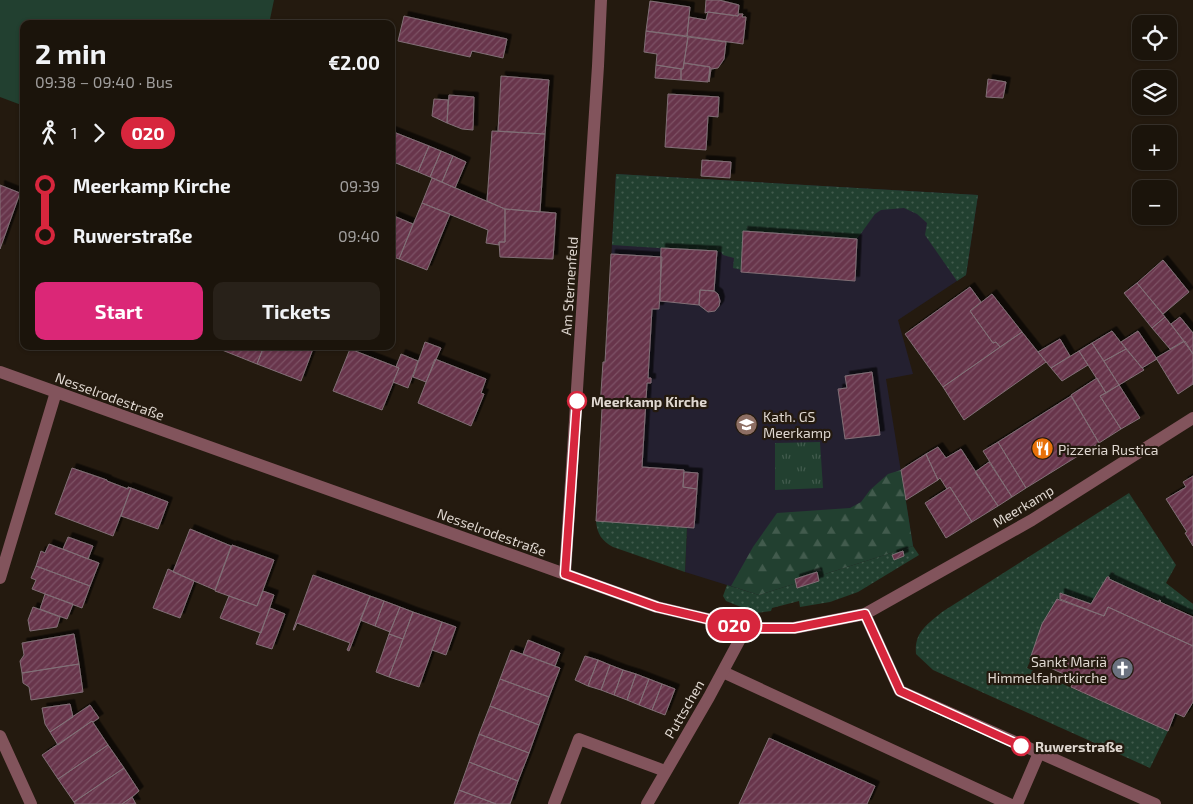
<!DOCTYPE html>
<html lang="en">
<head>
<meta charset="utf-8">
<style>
	body { margin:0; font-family:"Exo 2",sans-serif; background:#282119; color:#f1f3f6; height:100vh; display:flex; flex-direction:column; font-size:19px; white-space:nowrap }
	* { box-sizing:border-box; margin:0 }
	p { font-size:16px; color:#a09e9d }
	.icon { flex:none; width:28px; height:28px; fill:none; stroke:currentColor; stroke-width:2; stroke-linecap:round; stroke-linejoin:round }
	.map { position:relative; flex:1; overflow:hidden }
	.drawer { position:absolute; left:20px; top:20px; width:375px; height:330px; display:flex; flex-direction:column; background:#1b140b; border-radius:10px; box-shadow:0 1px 4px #0004,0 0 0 1px #39332c }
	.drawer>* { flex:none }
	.badge { padding:0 10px; border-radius:16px; font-size:18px; line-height:32px }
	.controls { position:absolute; left:1132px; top:15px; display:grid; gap:10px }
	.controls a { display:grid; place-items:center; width:45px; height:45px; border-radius:10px; background:#1b140b; box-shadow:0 1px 4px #0004,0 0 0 1px #39332c; font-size:25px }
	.map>.badge { position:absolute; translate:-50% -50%; box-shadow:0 0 0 2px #fff }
	.legs { display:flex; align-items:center; gap:8px; height:55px; padding:0 15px; font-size:16px }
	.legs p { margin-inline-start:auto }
	.summary { display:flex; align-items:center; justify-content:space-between; height:85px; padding:0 15px }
	h1 { font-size:28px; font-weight:700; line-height:38px }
	.button { display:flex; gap:10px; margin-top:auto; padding:10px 15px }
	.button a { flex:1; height:58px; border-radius:10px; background:#db2777; color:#fff; font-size:20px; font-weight:700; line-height:58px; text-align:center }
	.button a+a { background:#282119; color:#f1f3f6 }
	ul { padding:0 15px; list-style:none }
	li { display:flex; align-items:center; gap:18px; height:50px; font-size:19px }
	li i { display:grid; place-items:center; width:8px; height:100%; margin:0 6px; background:currentColor }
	li i::after { content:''; width:12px; height:12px; margin:-6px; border:4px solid; border-radius:50%; background:#1b140b }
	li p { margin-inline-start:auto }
	li:first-child i { background:linear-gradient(#0000 50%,currentColor 0) }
	li:last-child i { background:linear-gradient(currentColor 50%,#0000 0) }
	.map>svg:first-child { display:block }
	.education { fill:#242030 }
	.grass { fill:url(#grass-dots) }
	.forest { fill:url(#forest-firs) }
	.park { fill:url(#park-tufts) }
	.garden { fill:#224030 }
	.building { fill:url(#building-hatch); stroke:#816f76; filter:url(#shadow) }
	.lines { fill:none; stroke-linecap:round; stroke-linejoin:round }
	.service { stroke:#82545c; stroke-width:12 }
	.minor { stroke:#82545c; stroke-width:12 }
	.line-1-casing { stroke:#fff; stroke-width:11 }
	.line-1 { stroke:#d7263d; stroke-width:8 }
	.stop-1-dot { fill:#fff; stroke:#d7263d; stroke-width:2.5 }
	.labels { text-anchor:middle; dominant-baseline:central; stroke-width:4.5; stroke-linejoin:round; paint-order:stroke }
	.street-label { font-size:14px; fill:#dfd7d0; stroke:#241a0f }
	.stop-label { font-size:14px; font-weight:bold; fill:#dfd7d0; stroke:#241a0f; text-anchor:start }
	.poi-label { font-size:14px; fill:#dfd7d0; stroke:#241a0f; text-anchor:start }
</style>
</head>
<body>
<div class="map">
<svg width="1193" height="804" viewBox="0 0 1193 804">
	<defs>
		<pattern id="grass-dots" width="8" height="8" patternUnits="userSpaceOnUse" patternTransform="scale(1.25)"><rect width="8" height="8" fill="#224030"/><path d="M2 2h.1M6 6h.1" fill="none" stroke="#425b4d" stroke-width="1.8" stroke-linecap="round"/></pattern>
		<pattern id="forest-firs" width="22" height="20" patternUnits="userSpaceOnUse" patternTransform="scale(1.25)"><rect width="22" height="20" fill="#224030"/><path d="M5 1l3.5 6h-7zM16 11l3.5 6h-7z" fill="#425b4d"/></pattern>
		<pattern id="park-tufts" width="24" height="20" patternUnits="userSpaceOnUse" patternTransform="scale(1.25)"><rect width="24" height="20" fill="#224030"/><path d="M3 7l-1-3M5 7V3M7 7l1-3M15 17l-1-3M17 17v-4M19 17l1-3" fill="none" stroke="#425b4d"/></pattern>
		<pattern id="building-hatch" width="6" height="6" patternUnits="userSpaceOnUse" patternTransform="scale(1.25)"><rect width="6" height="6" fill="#68364c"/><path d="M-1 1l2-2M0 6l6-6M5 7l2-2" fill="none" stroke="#7d5265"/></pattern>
		<filter id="shadow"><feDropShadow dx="4.5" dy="-4.5" stdDeviation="0" flood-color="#0009"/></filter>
	</defs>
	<rect width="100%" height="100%" fill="#241a0f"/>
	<path class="education" d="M616,174L978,195L966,275L898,320L913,374L886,379L913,546L759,595L685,572L687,527L596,521Z"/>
	<path class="grass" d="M616,174L978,195L966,275L957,281L925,235L927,223L917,214L904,208L881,210L875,214L857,239L743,231L742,270L733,268L734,258L723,255L721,252L612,245Z
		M1129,493L1176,565L1166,583L1193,604V615L1109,579L1107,577L1091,604L1061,593L1060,599H1057L1027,668L1168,731L1150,768L933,670L916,654C914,632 927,625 942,612Z
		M596,521L687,527L685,572L613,547C602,541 597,534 596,521Z
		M913,546L919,555L858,592L830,602L800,607L799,601L772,608L771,611L756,613L726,601L723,596L727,585L759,595Z"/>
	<path class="forest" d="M901,470L913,546L759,595L731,586L753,547L777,513L850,508L861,502L870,490L888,474Z"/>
	<path class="park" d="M820,442L823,488L775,490V443Z"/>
	<path class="garden" d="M0,0H274L269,24H24V106L0,97Z"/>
	<path class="building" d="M706,0H719L739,5L738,16L708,12L705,13Z
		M650,1L690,7L687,36L646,31Z
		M708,12L738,16L739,14H743L742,17H746L743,44L687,36L689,17L706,20Z
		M404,16L507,39L503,58L472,51L470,57L398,41Z
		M646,31L688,37L683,69L656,65L657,54L644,52Z
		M688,37L726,42L724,59L718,68L711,69L709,82L710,67L684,63Z
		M684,63L710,67L708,82L681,80V69H683Z
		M656,65L681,69V80L655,78Z
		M501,76L549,80L545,134L498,131Z
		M988,79L1006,82L1003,98L986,97Z
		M668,94L719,97L718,117L708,116L706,150L665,147Z
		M449,95L474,97L473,130L462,129L447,123Z
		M434,99L448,100L447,123L432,116Z
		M391,131L429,146L418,172L391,161Z
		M492,131L545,134L540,212L505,209L487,201Z
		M429,146L441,151L430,177L418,172Z
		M441,151L453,156L442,182L430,177Z
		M453,156L466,162L455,188L442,182Z
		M702,160L731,162L730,178L701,176Z
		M432,178L505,209V242H499V245L486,243L488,230L422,203Z
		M0,185L20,193L0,249Z
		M422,203L450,214L427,270L399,259Z
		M505,209L556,213L553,259L500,257L499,242H505Z
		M394,216L413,224L399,259L391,256V224Z
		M743,231L857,239L855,281L741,272Z
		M661,248L717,251L714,291L700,290L699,305L660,301Z
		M611,254L662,257L659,309H652L648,378H651V383H647L642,467L684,470L683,487L697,489L694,528L596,521L602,408H600L603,362H605Z
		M1163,260L1189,292L1163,314L1137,283Z
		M1137,283L1165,317L1152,328L1124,293Z
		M970,287L981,302L970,311L993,343L996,342L1000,347L943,387L905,334Z
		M700,290L714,291L718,294L720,301L719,306L715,311L708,312L699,305Z
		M992,294L1022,332L1000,347L996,342L993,343L970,311Z
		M1165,317L1184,341L1170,349L1152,328Z
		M1180,317L1193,333V354L1171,324Z
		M1112,331L1126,349L1104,361L1092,343Z
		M1138,331L1157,359L1142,368L1121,342Z
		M1022,332L1046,362L964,420L943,387Z
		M1060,339L1070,356L1051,368L1038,352Z
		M1185,341L1193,354V384L1178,394L1156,358Z
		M425,342L441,348L426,382L413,377Z
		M1092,343L1119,385L1106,393L1079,351Z
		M218,346H264L257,364L217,348Z
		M264,346H314L301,381L257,364Z
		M350,349L399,368L382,410L333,391Z
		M1126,349L1144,370L1119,385L1104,361Z
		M1079,351L1088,365L1062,381L1051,368Z
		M401,354L418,361L408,388L393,382L399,368L396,367Z
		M435,359L486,379L481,393L484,394L471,426L418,403Z
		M872,372L880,435L845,439L838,389L847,388L845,376Z
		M1097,378L1106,393L1100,396L1121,429L1099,443L1071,395Z
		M1119,385L1140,418L1121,429L1100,396Z
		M1071,396L1099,443L1026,488L998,442Z
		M998,442L1026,488L1012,497L983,451Z
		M938,447L946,458L961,449L998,506L972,522L950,487L947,489L940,478L938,480L926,454Z
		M926,454L938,480L906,500L901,470Z
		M989,462L1012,497L998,506L975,472Z
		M72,468L107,480V481L128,489V487L131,488L113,536L55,514Z
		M684,472L698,473L697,489L683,487Z
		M1193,476V546L1185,533L1187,532L1166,499L1186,487L1183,482Z
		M950,487L972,522L946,538L925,503Z
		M131,488L168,502L158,529L121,516Z
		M190,529L231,546L215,590L173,572Z
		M68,537L93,546L88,559L63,549Z
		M49,544L99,563L90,586L36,566L41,551L45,553Z
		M232,545L274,560L257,606L215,591Z
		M903,551L904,556L894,560L892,555Z
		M36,566L90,586L82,608L32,589L36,580L31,578Z
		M168,569L194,581L180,618L153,608Z
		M817,572L819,581L797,588L795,579Z
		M313,575L370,596L349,651L347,650L350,643L297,623L294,630H293Z
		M1107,577H1109V579L1159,602V600L1161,601L1160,602L1193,617V646L1108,607L1104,616L1060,599V593L1091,604Z
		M263,591L274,595L261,633L220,618L229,596L257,606Z
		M45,594L73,604L67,619L40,609Z
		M370,596L384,601L375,626L360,620Z
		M1057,599L1104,616L1108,607L1193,646V702L1184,717L1175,713L1168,731L1071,687L1075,679L1030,659L1042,624Z
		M384,601L400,607L390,632L375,626Z
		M33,607L60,617L57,627L30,631L28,620Z
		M400,607L413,612L403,639L389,634Z
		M270,608L285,614L272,649L256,644Z
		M413,612L442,622L419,687L389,677Z
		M442,622L456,627L446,655L432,650Z
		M74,634L79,664L22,673L20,661L24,655L22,643Z
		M389,634L403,639L389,677L376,672Z
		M528,640L560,653L555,666L523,654Z
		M511,650L560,668L549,697L500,679Z
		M585,656L598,660L588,686L575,680Z
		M598,660L610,665L601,690L588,686Z
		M79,664L83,692L31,700L29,687L23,683L22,673Z
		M610,665L623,670L614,695L601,690Z
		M623,670L636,674L627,700L614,695Z
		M636,674L649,679L639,705L627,700Z
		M500,679L549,697L539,725L490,706Z
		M649,679L662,684L652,710L639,705Z
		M662,684L675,689L665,715L652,710Z
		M70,704L73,717L50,732L45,724L42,708Z
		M90,705L99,718L93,722L92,721L58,745L50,732Z
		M490,706L539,725L529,753L479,734Z
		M92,721L108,745L58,779L42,755Z
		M479,734L529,753L518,781L469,762Z
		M769,738L875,786L867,804H739Z
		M108,745L124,768L74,802L58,779Z
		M469,762L518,781L510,804H496L459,790Z
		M124,768L139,791L132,797L122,804H75L74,802Z
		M459,790L496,804H454Z
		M132,797L136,804H122Z"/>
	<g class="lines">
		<path class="service" d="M723,672L1009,804
			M554,804L579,739L665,771
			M1017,804L1039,753"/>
		<path class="minor" d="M0,372L657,607L746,628H794L865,614L1032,520L1193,418
			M565,574L598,66L601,0
			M0,578L56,392
			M865,614L900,691L1155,804
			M0,736L31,804
			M647,804L709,697L746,628"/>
	</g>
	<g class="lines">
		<defs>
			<path id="line-1" d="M577,401L565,574L657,607L746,628H794L865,614L900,691L1021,746"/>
		</defs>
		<use href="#line-1" class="line-1-casing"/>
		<use href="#line-1" class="line-1"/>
	</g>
	<defs>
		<symbol id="school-disc" viewBox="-11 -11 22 22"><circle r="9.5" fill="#8d6e63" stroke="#241a0f"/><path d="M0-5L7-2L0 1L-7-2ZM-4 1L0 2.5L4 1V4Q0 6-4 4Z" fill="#fff"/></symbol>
		<symbol id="restaurant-disc" viewBox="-11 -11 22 22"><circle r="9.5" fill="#e8710a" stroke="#241a0f"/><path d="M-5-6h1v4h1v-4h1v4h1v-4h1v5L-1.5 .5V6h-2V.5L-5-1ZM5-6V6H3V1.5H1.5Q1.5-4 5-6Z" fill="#fff"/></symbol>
		<symbol id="church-disc" viewBox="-11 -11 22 22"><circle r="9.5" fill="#6b7280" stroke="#241a0f"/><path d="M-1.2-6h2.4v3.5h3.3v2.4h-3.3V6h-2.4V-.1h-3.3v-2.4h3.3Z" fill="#fff"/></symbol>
	</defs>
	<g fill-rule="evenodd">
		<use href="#school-disc" x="734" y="412" width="25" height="25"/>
		<use href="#restaurant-disc" x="1030" y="436" width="25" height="25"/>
		<use href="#church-disc" x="1110" y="656" width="25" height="25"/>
	</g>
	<g class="stop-1-dot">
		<circle cx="577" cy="401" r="9"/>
		<circle cx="1021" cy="746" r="9"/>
	</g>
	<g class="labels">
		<g class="street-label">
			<text transform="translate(569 286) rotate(-86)">Am Sternenfeld</text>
			<text transform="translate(110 396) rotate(20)">Nesselrodestraße</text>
			<text transform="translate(1023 506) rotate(-31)">Meerkamp</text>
			<text transform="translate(492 532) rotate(20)">Nesselrodestraße</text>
			<text transform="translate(684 709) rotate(-60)">Puttschen</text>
		</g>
		<g class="stop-label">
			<text x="591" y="401">Meerkamp Kirche</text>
			<text x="1035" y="746">Ruwerstraße</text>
		</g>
		<g class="poi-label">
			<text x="763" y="416">Kath. GS<tspan x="763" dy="16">Meerkamp</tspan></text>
			<text x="1058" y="449">Pizzeria Rustica</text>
			<text x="1107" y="661" text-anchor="end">Sankt Mariä<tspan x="1107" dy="16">Himmelfahrtkirche</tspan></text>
		</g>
	</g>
</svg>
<div class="controls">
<a><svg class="icon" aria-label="locate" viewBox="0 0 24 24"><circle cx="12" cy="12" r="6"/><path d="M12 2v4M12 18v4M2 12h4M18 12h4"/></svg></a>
<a><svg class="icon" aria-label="layers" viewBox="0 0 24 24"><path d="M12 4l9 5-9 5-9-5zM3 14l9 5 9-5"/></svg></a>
<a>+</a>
<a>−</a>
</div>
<b class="badge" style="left:734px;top:625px;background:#d7263d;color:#fff">020</b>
<section class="drawer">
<div class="summary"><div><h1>2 min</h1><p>09:38 – 09:40 · Bus</p></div><b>€2.00</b></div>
<div class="legs"><svg class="icon" aria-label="walk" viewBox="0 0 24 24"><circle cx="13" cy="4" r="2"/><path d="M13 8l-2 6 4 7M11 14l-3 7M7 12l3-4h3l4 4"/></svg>1<svg class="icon" aria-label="forward" viewBox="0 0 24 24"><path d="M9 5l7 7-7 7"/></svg><b class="badge" style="background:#d7263d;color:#fff">020</b></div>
<ul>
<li><i style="color:#d7263d"></i><b>Meerkamp Kirche</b><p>09:39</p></li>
<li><i style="color:#d7263d"></i><b>Ruwerstraße</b><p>09:40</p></li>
</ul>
<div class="button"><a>Start</a><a>Tickets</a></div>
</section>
</div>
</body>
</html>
